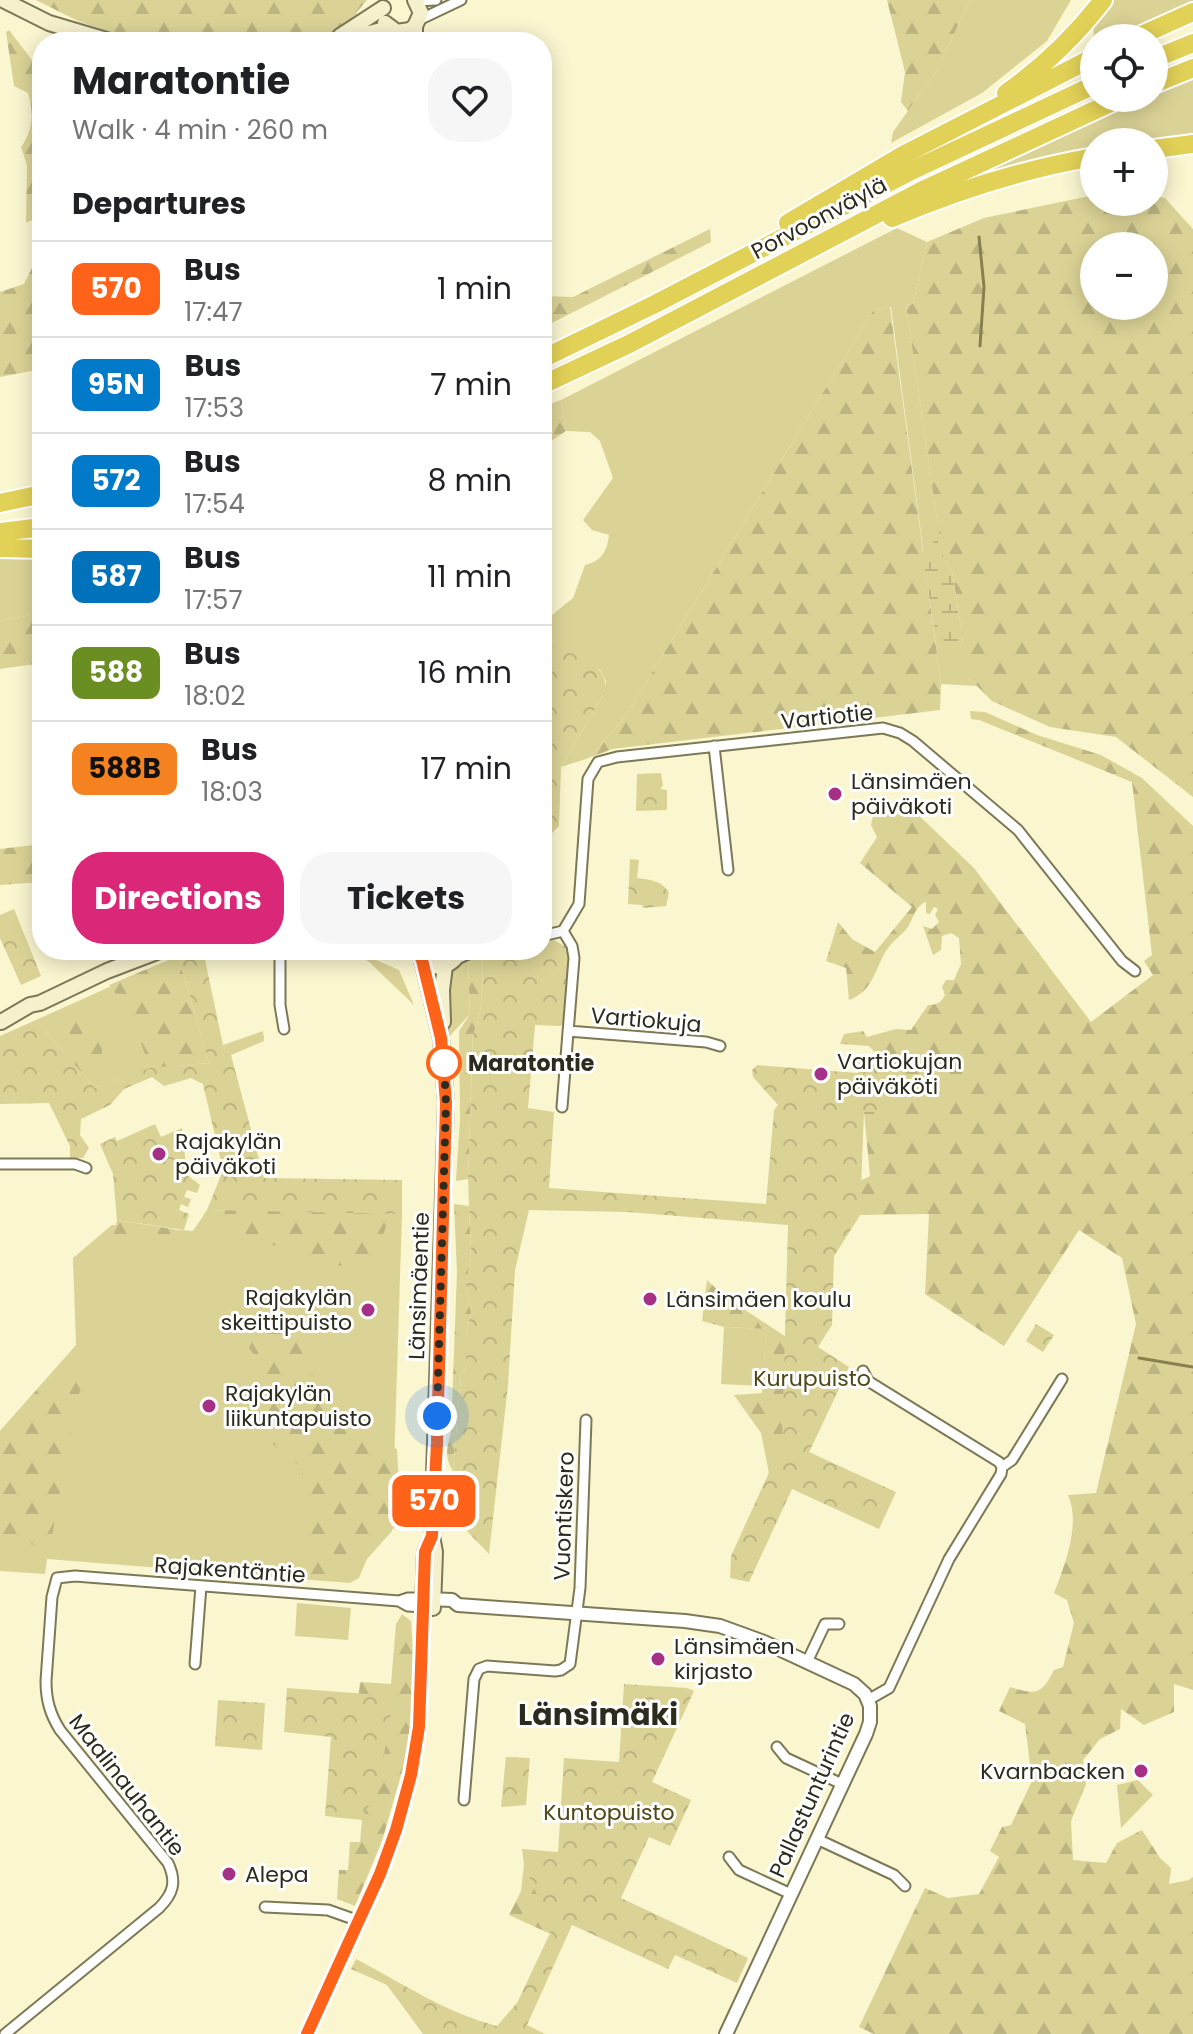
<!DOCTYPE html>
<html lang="en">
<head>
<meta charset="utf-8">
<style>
	body { margin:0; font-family:Poppins,sans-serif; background:#f6f6f6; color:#202124; height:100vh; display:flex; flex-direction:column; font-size:30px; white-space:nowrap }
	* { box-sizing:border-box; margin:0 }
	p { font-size:26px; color:#757577 }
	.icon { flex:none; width:44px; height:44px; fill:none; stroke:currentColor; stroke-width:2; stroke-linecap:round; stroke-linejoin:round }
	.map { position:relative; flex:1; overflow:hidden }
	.panel { position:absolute; left:32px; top:32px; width:520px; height:928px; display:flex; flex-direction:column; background:#fff; border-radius:32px; box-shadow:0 4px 20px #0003 }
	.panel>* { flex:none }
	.badge { padding:0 16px; border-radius:12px; font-size:28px; line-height:52px }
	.fabs { position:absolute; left:1080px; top:24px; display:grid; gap:16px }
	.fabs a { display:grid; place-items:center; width:88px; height:88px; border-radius:50%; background:#fff; box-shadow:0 4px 20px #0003; font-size:40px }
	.you { position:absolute; width:40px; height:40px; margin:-20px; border:6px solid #fff; border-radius:50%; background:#1a73e8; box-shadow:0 0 0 12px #1a73e833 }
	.map>.badge { position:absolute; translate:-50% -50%; box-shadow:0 0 0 4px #fff }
	h2 { padding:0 40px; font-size:30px; line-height:72px }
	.round { display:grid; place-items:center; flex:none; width:84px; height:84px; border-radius:32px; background:#f6f6f6 }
	.summary { display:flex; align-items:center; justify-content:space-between; height:136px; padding:0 40px }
	h1 { font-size:38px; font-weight:700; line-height:60px }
	.button { display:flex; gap:16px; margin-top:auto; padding:16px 40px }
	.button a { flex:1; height:92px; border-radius:32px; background:#db2777; color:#fff; font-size:32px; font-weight:700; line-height:92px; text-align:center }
	.button a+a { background:#f6f6f6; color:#202124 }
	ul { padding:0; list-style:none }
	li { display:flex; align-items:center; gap:24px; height:96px; padding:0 40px; border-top:2px solid #e0e0e0 }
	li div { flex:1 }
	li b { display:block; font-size:30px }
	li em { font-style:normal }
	li .badge { min-width:88px; font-weight:700; text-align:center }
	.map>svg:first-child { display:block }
	.grass { fill:#dbd396 }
	.forest { fill:url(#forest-firs); fill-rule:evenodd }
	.wetland { fill:url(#wetland-marsh) }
	.park { fill:url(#park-crowns) }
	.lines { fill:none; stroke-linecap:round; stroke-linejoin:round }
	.stream { stroke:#87804f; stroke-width:3 }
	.minor-casing { stroke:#7d7957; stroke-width:13 }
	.tertiary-casing { stroke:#7d7957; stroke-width:16 }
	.secondary-casing { stroke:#7d7957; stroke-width:18 }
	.motorway-casing { stroke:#fff; stroke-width:22 }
	.minor { stroke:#fff; stroke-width:9 }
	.tertiary { stroke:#fff; stroke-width:12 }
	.secondary { stroke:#f6f1cd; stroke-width:14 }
	.motorway { stroke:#e2d157; stroke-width:18 }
	.line-casing { stroke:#fff; stroke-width:18 }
	.line { stroke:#ff6319; stroke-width:12 }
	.walk { stroke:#2d2b1d; stroke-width:8; stroke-dasharray:0 14.4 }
	.poi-dot { fill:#a73087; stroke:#fff; stroke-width:3 }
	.stop-dot { fill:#fff; stroke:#ff6319; stroke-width:4 }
	.labels { text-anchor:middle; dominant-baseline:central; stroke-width:6; stroke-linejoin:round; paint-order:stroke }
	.street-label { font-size:22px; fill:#2d2b1d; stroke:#fff }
	.poi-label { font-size:22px; fill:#2d2b1d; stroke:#fff; text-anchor:start }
	.stop-label { font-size:22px; font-weight:bold; fill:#2d2b1d; stroke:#fff; text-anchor:start }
	.park-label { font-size:22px; fill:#4f4817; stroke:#fff }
	.district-label { font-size:30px; font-weight:bold; fill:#2d2b1d; stroke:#fff }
</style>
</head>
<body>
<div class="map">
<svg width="1193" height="2034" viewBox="0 0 1193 2034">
	<defs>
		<pattern id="forest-firs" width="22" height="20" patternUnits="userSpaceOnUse" patternTransform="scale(2)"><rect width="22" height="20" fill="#dbd396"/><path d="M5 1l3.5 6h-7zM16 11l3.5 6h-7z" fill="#bcb581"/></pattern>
		<pattern id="wetland-marsh" width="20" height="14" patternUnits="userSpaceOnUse" patternTransform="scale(2)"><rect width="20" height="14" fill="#dbd396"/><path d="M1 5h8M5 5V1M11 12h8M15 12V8" fill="none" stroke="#bcb581"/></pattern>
		<pattern id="park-crowns" width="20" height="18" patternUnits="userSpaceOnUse" patternTransform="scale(2)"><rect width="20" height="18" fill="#dbd396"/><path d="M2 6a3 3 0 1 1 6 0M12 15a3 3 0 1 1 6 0" fill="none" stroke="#bcb581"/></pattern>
	</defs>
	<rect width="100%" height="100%" fill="#faf6d0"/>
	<path class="grass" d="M970,0H1071L1047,41L982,93L891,143L893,132L937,70Z
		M1109,0H1193V6L1119,38H1094V41L1093,20Z
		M1193,77V138L1154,142H1094V152L951,187L1137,100L1154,98V93Z
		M897,228L927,242L913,304L906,305L939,533L969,678L977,686L941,684L891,307L874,309L625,717L589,758L561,767L604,694L606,681L600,670L545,637L542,623L573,598L585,565C602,561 607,551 609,535L592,530L583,520L613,478L600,441L590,432L566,431L561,400Z
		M0,554L42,555V613L0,621Z
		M343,950H353L399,970L414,1005L368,961Z
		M178,956L182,1067L150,1069L95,1088L36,1020Z
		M468,958L470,1014L448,1038L446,988L449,972Z
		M207,1210L402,1214L392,1531L367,1559L359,1578L350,1583L47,1559L45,1574L0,1571V1431L76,1345L73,1258L112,1225L193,1231Z
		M724,1327L766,1329L763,1386L721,1384Z
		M297,1603L351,1608L348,1640L295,1636Z"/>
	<path class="forest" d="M36,0H367L356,13L359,21L326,36L269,41L191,42L124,38L78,21Z
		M887,0H970L937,70L908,111L901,102L905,72Z
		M9,30L42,73V215L26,223L27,165L21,147C33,131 34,112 28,93L14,86L6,32Z
		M1094,195V202H1154V196L1165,198L1193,229V797L1116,737L1050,727L992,701L969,678L958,661L963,641L952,570L944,561L939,534L906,305L913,304L927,242L984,218ZM1094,246H1154V306H1094Z
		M710,229L711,242L542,328V296L573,297Z
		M42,238V369L0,377V292L24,284L36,260L33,242Z
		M890,307L941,684L940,710L612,749L589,758L625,717L874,309Z
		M561,400L566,431L542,447V407Z
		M42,613V663L0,669V621Z
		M970,711L985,712L1037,735L1101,755L1142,778L1193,826V1690L1174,1684V1712L1144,1725L1121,1709L1120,1729L1100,1739L1083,1760L1086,1784L1071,1821L1073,1860L1106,1863L1117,1843L1142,1830L1160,1858L1171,1868L1169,1884L1189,1880L1193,1877V2034H874L859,2027L925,1888L948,1898L979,1894L999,1857L990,1851L1002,1827L1011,1825L1032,1781L1025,1724L999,1711L1010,1687C1037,1695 1041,1695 1054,1670L1063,1667L1074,1623L1067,1600L1054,1593C1065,1565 1081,1524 1068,1495L1096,1493L1136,1324L1122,1258L1079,1230L1004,1346L925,1294L929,1214L860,1215L834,1256L787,1216L870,1176L864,1112L890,1084L891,1070L869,1046L840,1044L844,1034L863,1031L867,1037L896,1029L911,1030L928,1005C936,1005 941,1003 945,995L942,987L946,980H954L961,964L959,938L951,933L942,936L941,950L933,955L923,926L932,929L939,922L935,915L938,909L934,907L930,914L926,913V902C915,906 914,917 908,927C902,935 892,941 886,951C874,971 873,991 849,1000L846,968L826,961L838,922L852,939L875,952L912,907L860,863L877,837L871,825L874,811L895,815L912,809L974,868L1091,1022L1153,975L1144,961L1152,955L1132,782L979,720L971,719Z
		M42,844V882L0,885V849Z
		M483,951C482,978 485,1009 473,1034L468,1179L456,1181L460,1119L459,1031L470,1014L468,958Z
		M178,956L209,1063L150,1068L130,1013L109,985Z
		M77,1016C99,1022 102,1034 102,1055L94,1058L81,1072L55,1042L65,1022Z
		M234,1179L378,1195L390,1215L375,1258L350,1266L300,1264L292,1247L217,1240Z
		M454,1204L469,1206L471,1257L466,1285L471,1312L466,1335V1366L461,1375L453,1471C444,1457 447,1447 451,1432L457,1272Z
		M117,1220L173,1229L176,1235L134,1241L114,1234Z
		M707,1280L724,1296L845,1376L809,1452L859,1490L769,1473L761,1433L734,1395L762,1393L766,1329L724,1327L702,1321Z
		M268,1307L283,1313L335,1420L364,1437L397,1449L399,1484L408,1488L407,1523C379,1532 364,1552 350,1577L303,1575L308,1519L301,1468L259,1432L263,1368L249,1348L252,1315Z
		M81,1357L86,1379L77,1398L68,1443L50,1549L5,1538L0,1548V1431L44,1382L64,1378Z
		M402,1614L411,1621L415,1683L406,1758L382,1841L355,1906L337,1899L339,1870H348L350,1842H360L362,1820L333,1817C339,1771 357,1728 360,1682L391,1684L396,1624Z
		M1138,1780L1153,1795L1121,1828L1117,1785Z
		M524,1865L542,1883L555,1936L509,1915L521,1891Z"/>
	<path class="wetland" d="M940,536L944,561L952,570L963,641L958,661L934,626L922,552Z"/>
	<path class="park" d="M542,633C559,653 615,660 604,694L561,767L559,826L552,833L550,863H542Z
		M661,773L663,786L660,789L667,790V810L636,811L637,774Z
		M630,859L639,860L637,878C650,880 662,880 669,893L666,906L643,908L642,905L628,904Z
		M14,909L41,976L21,985L0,938V915Z
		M554,940L566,947L570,958L565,1023L560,1026L535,1025L528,1108L554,1112L549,1188L766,1204L774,1110L778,1105L753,1077L752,1070L757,1065L858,1073L859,1055C869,1056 875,1062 878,1071L891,1070L890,1084L881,1093L880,1112H864L860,1215L834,1256L832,1325L818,1347L849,1367L809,1452L896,1492L879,1529L792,1489L749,1582L730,1578L731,1556L782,1444L788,1225L628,1212L529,1210L515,1270L508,1385L489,1554L447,1510L453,1471L461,1375L466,1366V1335L471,1312L466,1285L471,1257L468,1179L473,1034C485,1009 482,978 483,951L542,950V941Z
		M203,950L223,1045L263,1031L264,1041L231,1055L264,1178L402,1180V1214L207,1210L223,1170L203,1084L191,1078L164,1086L152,1077L124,1089L110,1105L81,1119L80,1135L89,1148L83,1158H70V1146L49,1103L0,1104V1036L36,1020L95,1088L150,1068L209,1063L178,956Z
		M155,1124L161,1137L182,1128L187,1175L200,1185L197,1193L187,1190L184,1197L191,1199L188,1207L181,1204L179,1210L189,1214L184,1230L117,1220L113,1174L100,1144L115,1137L117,1141Z
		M1036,1324L1054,1335L1043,1352L1026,1341Z
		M624,1684L687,1688L694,1691L652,1782L691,1800L670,1846L649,1837L621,1898L748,1958L737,1983L675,1955L668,1969L572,1925L527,2025L545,2034H423L387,1985L351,1969L356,1959C402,1983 446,2013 497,2026L517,2003L552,1929L524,1865L522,1849L558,1852L564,1758L619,1762Z
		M287,1688L394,1696L379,1784L362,1819L325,1816L331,1737L284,1732Z
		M218,1700L265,1703L262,1750L215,1746Z
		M506,1757L530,1758L526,1805L501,1807Z"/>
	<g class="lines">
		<path class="stream" d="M979,237L984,287L980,346
			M1139,1358L1193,1367"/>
		<defs>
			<path id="minor" d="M416,1L436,0
				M419,20L461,0
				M714,746L728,870
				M542,936L563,931L579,904L588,779L598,762L617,757L883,728L900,733L913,741L1018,830L1122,961L1135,971
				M280,950V1005L284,1029
				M455,960L477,950
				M568,1031L706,1042L720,1046
				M562,1107L574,958L572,946L563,931
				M0,1164H75L86,1168
				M863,1371L868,1381L999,1462L1002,1467
				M1002,1467L1012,1460L1062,1379
				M399,1601L408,1598H423
				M807,1662L825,1624H839
				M195,1664L201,1586
				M868,1700L889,1688L949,1559L1001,1474L1002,1467
				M777,1747L786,1758L842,1784
				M464,1800L474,1679L479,1669L487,1666L555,1671L561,1670L570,1664L580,1588L586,1420
				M817,1839L894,1875L905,1886
				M729,1857L739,1870L791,1894
				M265,1907L328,1910L359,1921
				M5,2034L159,1908C173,1894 177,1882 168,1863L60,1730C50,1714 46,1700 46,1681L52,1597L57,1578L75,1576L399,1601L408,1606L423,1607"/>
			<path id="tertiary" d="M427,1599L452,1600L458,1605L685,1621L720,1626L764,1642L854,1684L865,1694L870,1706V1722L866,1734L726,2034"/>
			<path id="secondary" d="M3,0L49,23L113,42
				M415,0L421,13L415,26V42
				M385,23L397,32L410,30L415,26
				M340,36L383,8
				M320,42L342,40L389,28
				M417,950C426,972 451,972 460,950
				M422,960L441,1038L446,1103L432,1536L435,1552L433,1608
				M1,1022L30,1005L40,1003L107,971L162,950
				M443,1022L442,990L445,966
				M423,1607L425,1552L432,1537"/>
			<path id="motorway" d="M1135,38L1193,12
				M1154,59L1193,43
				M1154,84L1193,68
				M1006,93C1043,67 1076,35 1103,0
				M1154,149L1193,144
				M892,218C958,190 1024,169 1094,157
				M788,223L903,155L1094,57
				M542,359L655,304L911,171L1094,85
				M542,385L629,344L921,191L1121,98
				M0,503L42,494
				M0,532L42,527
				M0,548L42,549"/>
		</defs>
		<use href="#minor" class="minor-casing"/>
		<use href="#tertiary" class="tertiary-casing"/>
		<use href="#secondary" class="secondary-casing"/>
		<use href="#motorway" class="motorway-casing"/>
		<use href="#minor" class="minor"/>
		<use href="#tertiary" class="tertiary"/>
		<use href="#secondary" class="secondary"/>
		<use href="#motorway" class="motorway"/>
	</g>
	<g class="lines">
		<defs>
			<path id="line" d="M307,2034L380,1874L396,1830L411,1775L419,1727L425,1552L432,1536L437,1443L446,1103L441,1038L422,960L417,950"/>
		</defs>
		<use href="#line" class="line-casing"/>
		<use href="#line" class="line"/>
		<path class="walk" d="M437,1416L446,1103L444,1063"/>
	</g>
	<g class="poi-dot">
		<circle cx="835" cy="794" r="8"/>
		<circle cx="821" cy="1074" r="8"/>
		<circle cx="159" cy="1154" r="8"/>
		<circle cx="650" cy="1299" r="8"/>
		<circle cx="368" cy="1310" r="8"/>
		<circle cx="209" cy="1406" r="8"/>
		<circle cx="658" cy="1659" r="8"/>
		<circle cx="1141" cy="1771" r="8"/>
		<circle cx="229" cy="1874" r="8"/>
	</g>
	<circle class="stop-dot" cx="444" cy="1063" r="16"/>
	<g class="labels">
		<g class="street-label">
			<text transform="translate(819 218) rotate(-28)">Porvoonväylä</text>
			<text transform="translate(827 717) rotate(-6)">Vartiotie</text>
			<text transform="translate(646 1020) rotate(5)">Vartiokuja</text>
			<text transform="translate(419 1286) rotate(-88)">Länsimäentie</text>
			<text transform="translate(564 1516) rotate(-88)">Vuontiskero</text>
			<text transform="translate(230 1570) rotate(4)">Rajakentäntie</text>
			<text transform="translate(127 1785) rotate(52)">Maalinauhantie</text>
			<text transform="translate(812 1795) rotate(-66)">Pallastunturintie</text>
		</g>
		<g class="poi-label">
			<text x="851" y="781">Länsimäen<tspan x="851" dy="25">päiväkoti</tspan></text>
			<text x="837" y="1061">Vartiokujan<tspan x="837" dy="25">päiväköti</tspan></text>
			<text x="175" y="1141">Rajakylän<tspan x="175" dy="25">päiväkoti</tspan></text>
			<text x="352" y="1297" text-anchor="end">Rajakylän<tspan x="352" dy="25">skeittipuisto</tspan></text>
			<text x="666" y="1299">Länsimäen koulu</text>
			<text x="225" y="1393">Rajakylän<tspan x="225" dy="25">liikuntapuisto</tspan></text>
			<text x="674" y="1646">Länsimäen<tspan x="674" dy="25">kirjasto</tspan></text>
			<text x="1125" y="1771" text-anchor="end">Kvarnbacken</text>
			<text x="245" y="1874">Alepa</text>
		</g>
		<g class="stop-label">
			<text x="468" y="1063">Maratontie</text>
		</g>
		<g class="park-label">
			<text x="812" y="1378">Kurupuisto</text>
			<text x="609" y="1812">Kuntopuisto</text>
		</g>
		<g class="district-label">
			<text x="598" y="1714">Länsimäki</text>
		</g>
	</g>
</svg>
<div class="fabs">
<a><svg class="icon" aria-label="locate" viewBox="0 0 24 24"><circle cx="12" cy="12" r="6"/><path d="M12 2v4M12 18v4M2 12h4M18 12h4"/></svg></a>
<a>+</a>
<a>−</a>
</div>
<div class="you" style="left:437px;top:1416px"></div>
<b class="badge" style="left:434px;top:1501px;background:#ff6319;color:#fff">570</b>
<section class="panel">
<div class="summary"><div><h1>Maratontie</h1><p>Walk · 4 min · 260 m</p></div><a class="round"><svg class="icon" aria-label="heart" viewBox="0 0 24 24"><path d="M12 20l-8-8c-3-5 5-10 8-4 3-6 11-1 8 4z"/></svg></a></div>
<h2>Departures</h2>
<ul>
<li><span class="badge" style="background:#ff6319;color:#fff">570</span><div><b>Bus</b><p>17:47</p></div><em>1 min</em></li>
<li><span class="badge" style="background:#007ac9;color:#fff">95N</span><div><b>Bus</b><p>17:53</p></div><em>7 min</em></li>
<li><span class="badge" style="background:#007ac9;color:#fff">572</span><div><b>Bus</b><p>17:54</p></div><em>8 min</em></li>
<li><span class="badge" style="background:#0072bc;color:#fff">587</span><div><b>Bus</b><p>17:57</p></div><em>11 min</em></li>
<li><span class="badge" style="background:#6b8e23;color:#fff">588</span><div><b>Bus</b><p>18:02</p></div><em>16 min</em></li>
<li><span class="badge" style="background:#f58220;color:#111">588B</span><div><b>Bus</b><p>18:03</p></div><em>17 min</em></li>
</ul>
<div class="button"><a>Directions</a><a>Tickets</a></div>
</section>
</div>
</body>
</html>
